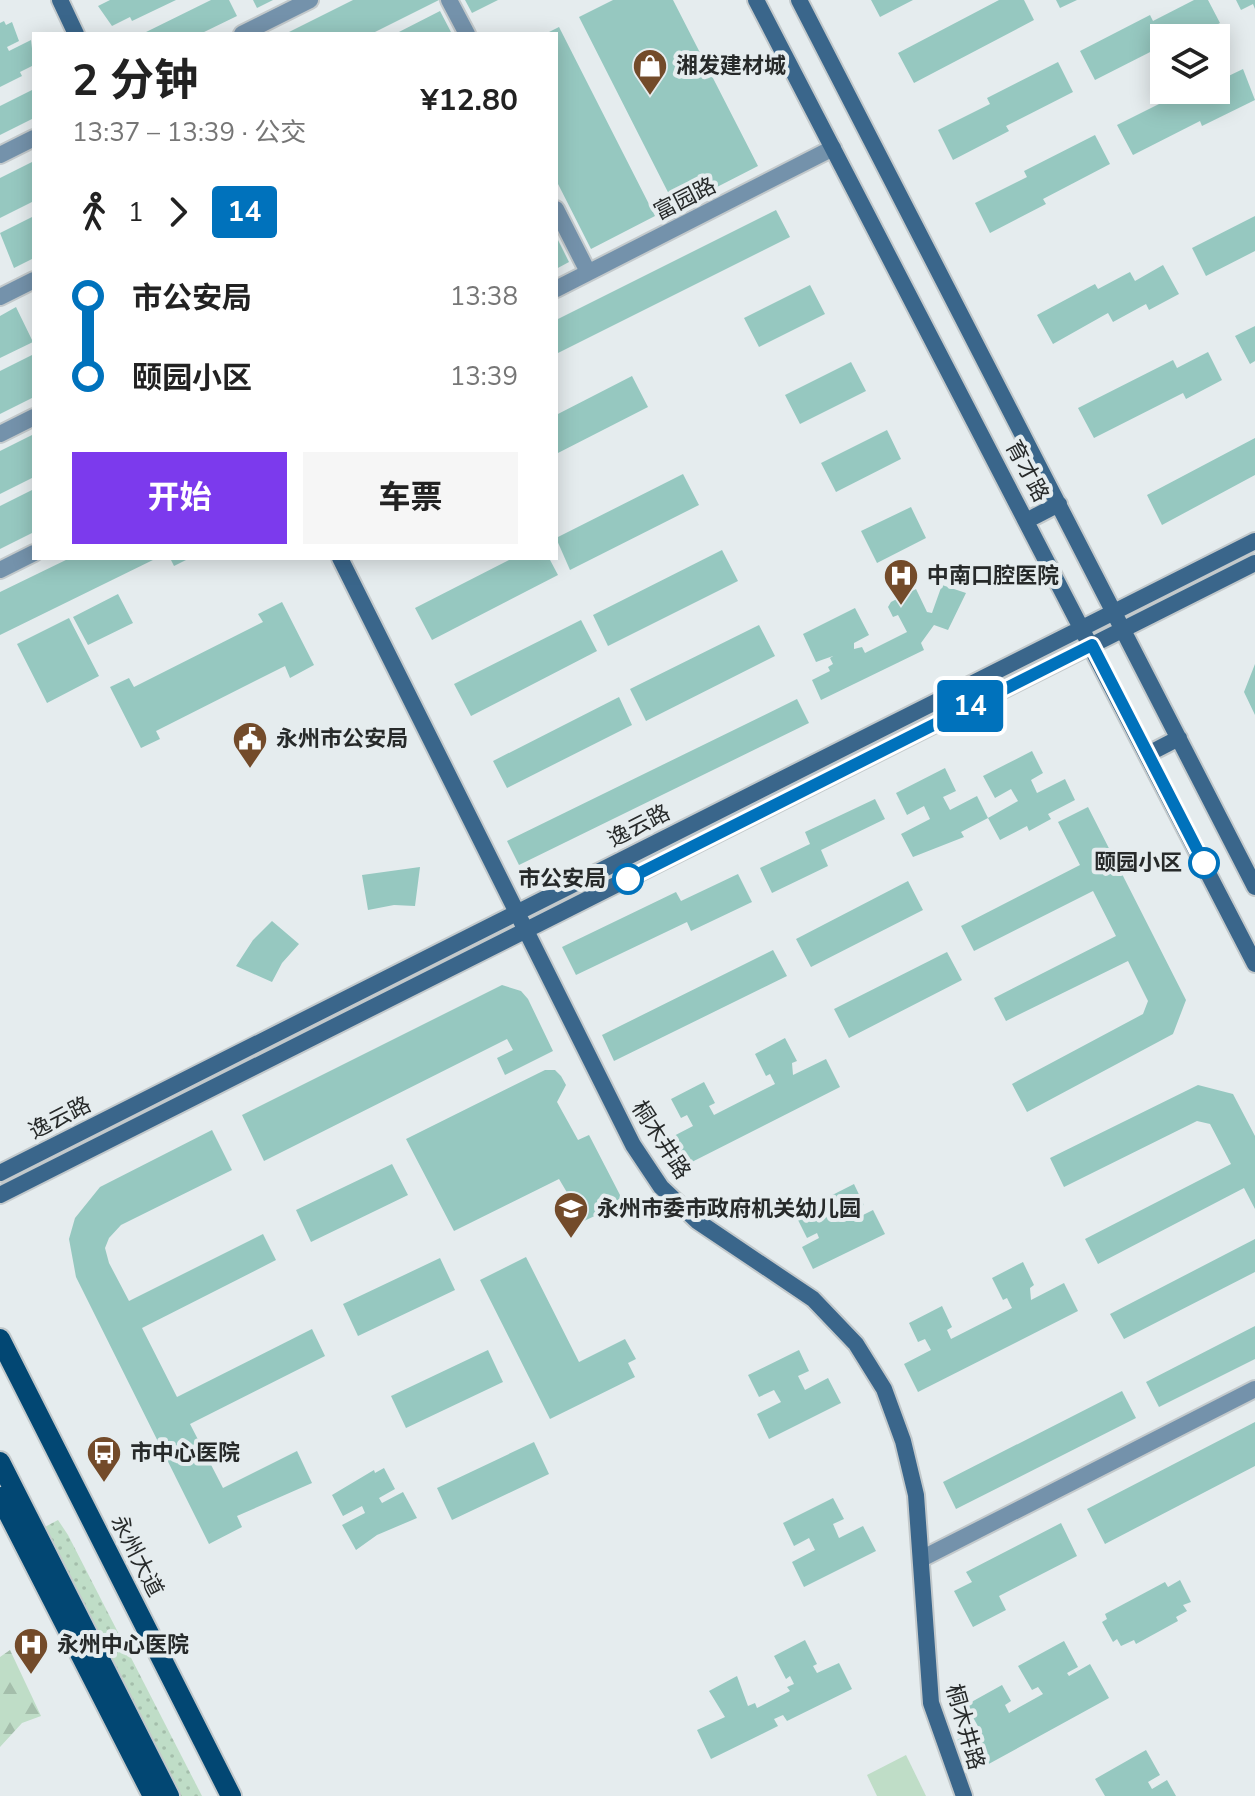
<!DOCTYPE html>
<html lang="zh">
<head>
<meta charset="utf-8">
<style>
	body { margin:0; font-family:"Nunito Sans","Noto Sans SC",sans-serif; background:#f6f6f6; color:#222; height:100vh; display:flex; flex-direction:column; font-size:30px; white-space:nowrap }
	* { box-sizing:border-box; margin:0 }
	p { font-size:26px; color:#767676 }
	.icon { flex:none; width:44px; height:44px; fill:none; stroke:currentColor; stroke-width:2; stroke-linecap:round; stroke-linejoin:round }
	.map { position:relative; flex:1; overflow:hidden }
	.panel { position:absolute; left:32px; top:32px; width:526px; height:528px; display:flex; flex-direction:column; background:#fff; border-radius:0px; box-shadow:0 4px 20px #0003 }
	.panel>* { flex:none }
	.badge { padding:0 16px; border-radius:6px; font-size:28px; line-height:52px }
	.fabs { position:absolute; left:1150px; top:24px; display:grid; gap:16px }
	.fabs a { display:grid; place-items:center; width:80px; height:80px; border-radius:0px; background:#fff; box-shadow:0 4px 20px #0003; font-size:40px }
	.map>.badge { position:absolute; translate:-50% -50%; box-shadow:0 0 0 4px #fff }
	.legs { display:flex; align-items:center; gap:12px; height:88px; padding:0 40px; font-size:26px }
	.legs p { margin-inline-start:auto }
	.headline { display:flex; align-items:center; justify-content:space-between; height:136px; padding:0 40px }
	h1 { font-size:44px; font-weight:700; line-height:60px }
	.primary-button { display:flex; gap:16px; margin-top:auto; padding:16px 40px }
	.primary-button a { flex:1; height:92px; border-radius:0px; background:#7c3aed; color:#fff; font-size:32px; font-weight:700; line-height:92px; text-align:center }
	.primary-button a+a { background:#f6f6f6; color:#222 }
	ul { padding:0 40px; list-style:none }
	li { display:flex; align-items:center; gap:28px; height:80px; font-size:30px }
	li i { display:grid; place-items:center; width:12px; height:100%; margin:0 10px; background:currentColor }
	li i::after { content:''; width:20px; height:20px; margin:-10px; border:6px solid; border-radius:50%; background:#fff }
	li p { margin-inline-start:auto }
	li:first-child i { background:linear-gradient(#0000 50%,currentColor 0) }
	li:last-child i { background:linear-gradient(currentColor 50%,#0000 0) }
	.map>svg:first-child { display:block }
	.grass { fill:url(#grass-dots) }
	.forest { fill:url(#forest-firs) }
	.green { fill:#bfddc7 }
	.building { fill:#96c8c0 }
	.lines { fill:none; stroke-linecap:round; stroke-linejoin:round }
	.street-casing { stroke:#c3c9cb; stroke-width:20 }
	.secondary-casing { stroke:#c3c9cb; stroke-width:20 }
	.primary-casing { stroke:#c3c9cb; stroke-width:24 }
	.street { stroke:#7492ab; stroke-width:16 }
	.secondary { stroke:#3a668b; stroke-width:16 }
	.primary { stroke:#024773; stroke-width:20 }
	.line-1-casing { stroke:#fff; stroke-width:18 }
	.line-1 { stroke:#0072bc; stroke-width:12 }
	.stop-1-dot { fill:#fff; stroke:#0072bc; stroke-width:4 }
	.labels { text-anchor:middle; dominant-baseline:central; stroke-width:8; stroke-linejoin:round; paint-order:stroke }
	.poi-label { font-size:22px; font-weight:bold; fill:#272a2a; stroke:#e5ecee; text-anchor:start }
	.street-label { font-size:22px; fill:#272a2a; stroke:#e5ecee }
	.stop-label { font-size:22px; font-weight:bold; fill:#272a2a; stroke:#e5ecee; text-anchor:end }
</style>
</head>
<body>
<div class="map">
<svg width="1255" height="1796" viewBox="0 0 1255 1796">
	<defs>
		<pattern id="grass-dots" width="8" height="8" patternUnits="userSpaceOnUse" patternTransform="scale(2)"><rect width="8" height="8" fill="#bfddc7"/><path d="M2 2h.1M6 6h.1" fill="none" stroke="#a4beab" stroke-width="1.8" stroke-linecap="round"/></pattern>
		<pattern id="forest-firs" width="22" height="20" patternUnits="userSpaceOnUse" patternTransform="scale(2)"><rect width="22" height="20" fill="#bfddc7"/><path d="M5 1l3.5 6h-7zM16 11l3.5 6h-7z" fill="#a4beab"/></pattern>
	</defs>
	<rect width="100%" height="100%" fill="#e5ecee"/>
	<path class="grass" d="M58,1520L68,1535L202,1796H178L43,1528Z"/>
	<path class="forest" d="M10,1650L41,1716L22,1723L0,1747V1657Z"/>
	<path class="green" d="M906,1755L926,1796H877L867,1775Z"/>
	<path class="building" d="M110,0H176L132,21L130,17L112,26L98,6Z
		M211,0H229L237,16L200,34H142Z
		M253,0H273L257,8Z
		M353,0H439L371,34H285Z
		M465,0H498L472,13Z
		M613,0H673L758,166L676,208L579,17Z
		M871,0H913L880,17Z
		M999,0H1024L1034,20L914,83L898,53Z
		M1056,0H1077L1060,8Z
		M1194,0H1208L1220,23L1192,38H1164V45L1095,80L1080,51L1150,15L1153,21Z
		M1236,0H1255V9L1253,4L1241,10Z
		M440,11L452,34H395Z
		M4,21L6,25L12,22L19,41L7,47L9,51L31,40L34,65L20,72L22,76L0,87V23Z
		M559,27L655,216L591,249L556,180V34H545Z
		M1058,62L1073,92L1006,126L1009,131L953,160L938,130L990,104L987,98Z
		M1243,69L1255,100L1202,126L1200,121L1133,155L1117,125L1187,90L1191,95L1201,90H1216V82Z
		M34,89V118L0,135V106Z
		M1095,135L1110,164L1043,199L1046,204L990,233L975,203L1027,177L1024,171Z
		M34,161V201L0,218V178Z
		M776,210L790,237L556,354V320Z
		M34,216V258L14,268L0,233Z
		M1255,216V251L1206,276L1192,248Z
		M556,236L569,262L556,269Z
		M1163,265L1179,294L1149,310L1146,304L1113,322L1108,313L1053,344L1037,315L1095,284L1098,289L1130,272L1135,281Z
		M810,285L825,314L759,347L744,318Z
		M16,307L33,342L0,358V316Z
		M1255,326V361L1250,364L1235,336Z
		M1208,352L1222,380L1186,399L1183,393L1094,438L1078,408L1173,360L1177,368Z
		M34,354V397L0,414V371Z
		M851,362L866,391L800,424L785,395Z
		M632,376L648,407L556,454V415Z
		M887,430L901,459L836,492L821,463Z
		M34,434V477L0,494V451Z
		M1255,438V475L1162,525L1147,495Z
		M683,474L699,505L570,570L556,538Z
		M34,489V532L0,549V506Z
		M911,507L926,538L877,563L861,531Z
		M722,550L738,581L608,646L593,615Z
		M70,558H157L0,635V592Z
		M170,558H190L174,566Z
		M513,558H549L558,575L432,640L415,608Z
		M942,585L966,593L948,630L934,625L921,643L924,650L821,700L812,680L830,671L828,667L833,664L830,658L833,656L816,662L803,634L855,608L869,635L854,643V649L862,647L865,653L907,632L898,615L893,617L888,607L891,602L916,589L927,612L932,613Z
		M118,594L133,623L88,645L73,617Z
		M282,602L314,665L290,678L285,666L156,731L160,739L141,748L110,687L129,678L134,687L263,622L258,614Z
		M69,618L99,676L47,703L17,644Z
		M581,620L597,651L471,716L454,684Z
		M759,625L775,656L646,721L630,689Z
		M1255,664V715L1244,692Z
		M619,697L632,725L507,788L493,761Z
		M797,699L809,723L519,865L507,841Z
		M1032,751L1043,773L1031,780L1037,793L1065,779L1075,800L1048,814L1051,819L1029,831L1027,826L1000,840L988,818L961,832L964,837L913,857L901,834L930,819L924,806L907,815L896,793L945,768L956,791L943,797L950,810L977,796L988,818L1018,801L1011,789L995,798L983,776Z
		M875,799L885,819L821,850L828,866L772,893L760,868L810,844L805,832Z
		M1088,807L1186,1000L1173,1034L1027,1112L1012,1084L1143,1014L1148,1001L1128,961L1006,1021L994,998L1116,936L1093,891L974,951L961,926L1080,865L1058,822Z
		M420,867L415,906L394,905L368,910L362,875Z
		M738,874L752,902L691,931L687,922L576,975L562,947L676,892L681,901Z
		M908,881L923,910L811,967L796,939Z
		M272,921L299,944L282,963L272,982L236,966L253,940Z
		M773,950L787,976L614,1061L602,1035Z
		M947,952L962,980L849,1038L834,1009Z
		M502,985L521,991L528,999L553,1051L505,1075L497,1058L513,1050L507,1039L264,1161L242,1115Z
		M785,1038L797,1061L792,1063L793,1075L826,1059L840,1087L680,1168L666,1140L693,1126L687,1115L681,1118L671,1099L704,1082L715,1103L709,1106L714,1115L775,1084L770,1074L766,1076L755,1054Z
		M545,1070H555L561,1076L566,1085L557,1102L578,1140L589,1135L620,1195L618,1205L584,1221L559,1179L454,1231L406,1139Z
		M1198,1085L1233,1094L1255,1136V1209L1244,1188L1098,1264L1085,1239L1231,1164L1210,1124L1197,1121L1064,1187L1050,1158Z
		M212,1130L232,1170L121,1225L109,1238L105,1248L109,1263L129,1301L263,1234L276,1260L142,1328L177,1397L312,1329L325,1356L190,1424L223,1488L297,1451L312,1483L237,1516L242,1527L209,1544L76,1277L69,1239L75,1218L100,1187Z
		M392,1164L408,1195L311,1242L296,1210Z
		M854,1184L864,1205L849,1212L853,1220L873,1210L885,1234L813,1269L802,1247L819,1238L817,1233L807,1238L795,1214Z
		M1255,1239V1272L1124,1339L1110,1314Z
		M526,1257L579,1362L625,1339L636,1359L628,1363L635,1377L550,1419L480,1280Z
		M440,1258L455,1290L358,1336L343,1304Z
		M1023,1262L1034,1285L1030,1288L1031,1300L1064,1283L1078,1311L918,1392L904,1364L931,1350L925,1339L918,1342L909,1323L942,1306L952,1327L947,1330L951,1339L1012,1308L1007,1298L1003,1300L992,1278Z
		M1255,1326V1359L1159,1407L1146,1382Z
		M488,1350L503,1382L406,1428L391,1396Z
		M799,1350L809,1371L798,1376L805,1390L828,1378L841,1403L769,1439L757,1414L781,1402L774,1390L759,1397L748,1375Z
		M1122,1391L1136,1418L956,1509L943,1482Z
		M1255,1422V1466L1105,1544L1087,1509Z
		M534,1442L549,1474L452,1520L437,1488Z
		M384,1468L395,1489L379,1498L382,1503L403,1492L417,1518L377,1535L356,1550L342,1525L365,1513L362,1506L343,1516L332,1495L374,1470L375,1473Z
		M833,1498L844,1519L833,1524L839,1538L863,1526L876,1551L804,1587L792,1562L815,1550L809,1538L794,1546L783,1523Z
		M1061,1523L1077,1556L999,1596L1006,1610L973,1627L954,1591L972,1582L966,1572Z
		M1180,1580L1191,1602L1183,1605L1187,1611L1176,1617L1178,1621L1136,1644L1134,1640L1121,1646L1117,1639L1113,1642L1102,1622L1107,1619L1105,1614L1165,1582L1168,1587Z
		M805,1640L817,1664L813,1666L817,1673L839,1663L852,1689L787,1721L783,1715L774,1719L778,1726L711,1759L697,1730L725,1717L709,1691L737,1676L748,1706L755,1703L757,1708L790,1691L787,1687L794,1684L790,1676L786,1679L774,1656Z
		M1064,1641L1078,1667L1067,1673L1069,1676L1090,1664L1109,1698L974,1772L957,1740L979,1728L966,1705L1002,1685L1011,1701L1005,1705L1009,1713L1043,1694L1038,1687L1032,1690L1018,1666Z
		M1146,1750L1160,1775L1148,1782L1152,1789L1167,1780L1176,1796H1105L1095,1779Z"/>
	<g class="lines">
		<defs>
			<path id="street" d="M449,0L467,34
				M242,34L310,0
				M0,155L34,138
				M556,209L588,272
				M556,289L833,148
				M0,297L34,280
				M0,434L34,417
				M0,570L34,553
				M923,1558L1255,1389"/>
			<path id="secondary" d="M60,0L76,34
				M756,0L1255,964
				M799,0L1255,887
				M1028,520L1059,504
				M340,558L633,1145L661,1187L697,1221L813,1299L856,1344L884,1389L903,1441L916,1495L931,1703L964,1796
				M1148,754L1179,738
				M0,1173L1255,541
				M0,1195L1255,563"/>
			<path id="primary" d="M0,1339L231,1796
				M0,1462L169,1796
				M0,1497L153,1796"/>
		</defs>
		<use href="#street" class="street-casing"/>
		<use href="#secondary" class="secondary-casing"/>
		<use href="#primary" class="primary-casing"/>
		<use href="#street" class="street"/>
		<use href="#secondary" class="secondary"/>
		<use href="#primary" class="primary"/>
	</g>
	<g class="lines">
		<defs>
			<path id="line-1" d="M628,879L1092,645L1204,863"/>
		</defs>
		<use href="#line-1" class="line-1-casing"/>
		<use href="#line-1" class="line-1"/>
	</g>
	<defs>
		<symbol id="shop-pin" viewBox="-11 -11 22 30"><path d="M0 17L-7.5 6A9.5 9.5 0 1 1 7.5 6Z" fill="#734b2a" stroke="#e5ecee"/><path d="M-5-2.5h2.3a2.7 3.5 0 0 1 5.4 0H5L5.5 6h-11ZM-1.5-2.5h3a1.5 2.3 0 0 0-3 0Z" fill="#fff"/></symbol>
		<symbol id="hospital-pin" viewBox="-11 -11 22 30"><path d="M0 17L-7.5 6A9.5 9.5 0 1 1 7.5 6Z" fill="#734b2a" stroke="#e5ecee"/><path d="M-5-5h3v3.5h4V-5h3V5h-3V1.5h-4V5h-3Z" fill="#fff"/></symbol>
		<symbol id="civic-pin" viewBox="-11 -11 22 30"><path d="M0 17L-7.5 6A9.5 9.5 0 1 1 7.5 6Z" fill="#734b2a" stroke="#e5ecee"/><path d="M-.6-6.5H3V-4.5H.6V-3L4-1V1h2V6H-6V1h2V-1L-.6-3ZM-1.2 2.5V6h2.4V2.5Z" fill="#fff"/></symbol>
		<symbol id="school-pin" viewBox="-11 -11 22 30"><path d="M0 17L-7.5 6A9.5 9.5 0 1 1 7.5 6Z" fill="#734b2a" stroke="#e5ecee"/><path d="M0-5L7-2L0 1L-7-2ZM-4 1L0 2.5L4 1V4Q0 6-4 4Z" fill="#fff"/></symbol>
		<symbol id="bus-pin" viewBox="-11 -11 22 30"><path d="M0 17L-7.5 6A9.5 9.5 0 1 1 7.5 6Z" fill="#734b2a" stroke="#e5ecee"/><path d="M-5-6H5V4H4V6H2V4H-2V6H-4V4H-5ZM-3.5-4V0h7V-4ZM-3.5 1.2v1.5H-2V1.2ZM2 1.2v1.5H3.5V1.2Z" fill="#fff"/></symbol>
	</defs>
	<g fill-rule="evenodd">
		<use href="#shop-pin" x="630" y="46" width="40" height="54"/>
		<use href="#hospital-pin" x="881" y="556" width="40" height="54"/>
		<use href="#civic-pin" x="230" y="719" width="40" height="54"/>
		<use href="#school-pin" x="551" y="1189" width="40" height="54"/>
		<use href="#bus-pin" x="84" y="1433" width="40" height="54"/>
		<use href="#hospital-pin" x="11" y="1625" width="40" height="54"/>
	</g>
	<g class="stop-1-dot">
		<circle cx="1204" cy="863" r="14"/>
		<circle cx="628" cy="879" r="14"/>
	</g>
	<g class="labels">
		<g class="poi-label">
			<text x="676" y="66">湘发建材城</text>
			<text x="927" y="576">中南口腔医院</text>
			<text x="276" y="739">永州市公安局</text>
			<text x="597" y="1209">永州市委市政府机关幼儿园</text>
			<text x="130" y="1453">市中心医院</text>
			<text x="57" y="1645">永州中心医院</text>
		</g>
		<g class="street-label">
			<text transform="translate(685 199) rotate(-27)">富园路</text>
			<text transform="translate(1027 471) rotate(62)">育才路</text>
			<text transform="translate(639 826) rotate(-27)">逸云路</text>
			<text transform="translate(60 1118) rotate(-27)">逸云路</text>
			<text transform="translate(661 1140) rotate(57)">桐木井路</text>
			<text transform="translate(137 1556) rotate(63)">永州大道</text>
			<text transform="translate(965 1727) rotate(74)">桐木井路</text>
		</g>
		<g class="stop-label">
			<text x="1182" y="863">颐园小区</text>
			<text x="606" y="879">市公安局</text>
		</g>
	</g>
</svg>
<div class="fabs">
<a><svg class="icon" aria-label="layers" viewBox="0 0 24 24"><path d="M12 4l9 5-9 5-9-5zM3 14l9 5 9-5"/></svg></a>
</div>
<b class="badge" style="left:970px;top:706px;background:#0072bc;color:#fff">14</b>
<section class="panel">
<div class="headline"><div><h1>2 分钟</h1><p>13:37 – 13:39 · 公交</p></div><b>¥12.80</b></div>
<div class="legs"><svg class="icon" aria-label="walk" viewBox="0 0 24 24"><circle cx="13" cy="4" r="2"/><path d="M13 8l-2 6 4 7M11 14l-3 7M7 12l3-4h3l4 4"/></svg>1<svg class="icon" aria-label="forward" viewBox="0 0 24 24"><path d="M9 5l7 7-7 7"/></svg><b class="badge" style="background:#0072bc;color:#fff">14</b></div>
<ul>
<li><i style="color:#0072bc"></i><b>市公安局</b><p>13:38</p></li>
<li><i style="color:#0072bc"></i><b>颐园小区</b><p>13:39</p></li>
</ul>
<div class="primary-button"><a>开始</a><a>车票</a></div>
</section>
</div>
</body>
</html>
